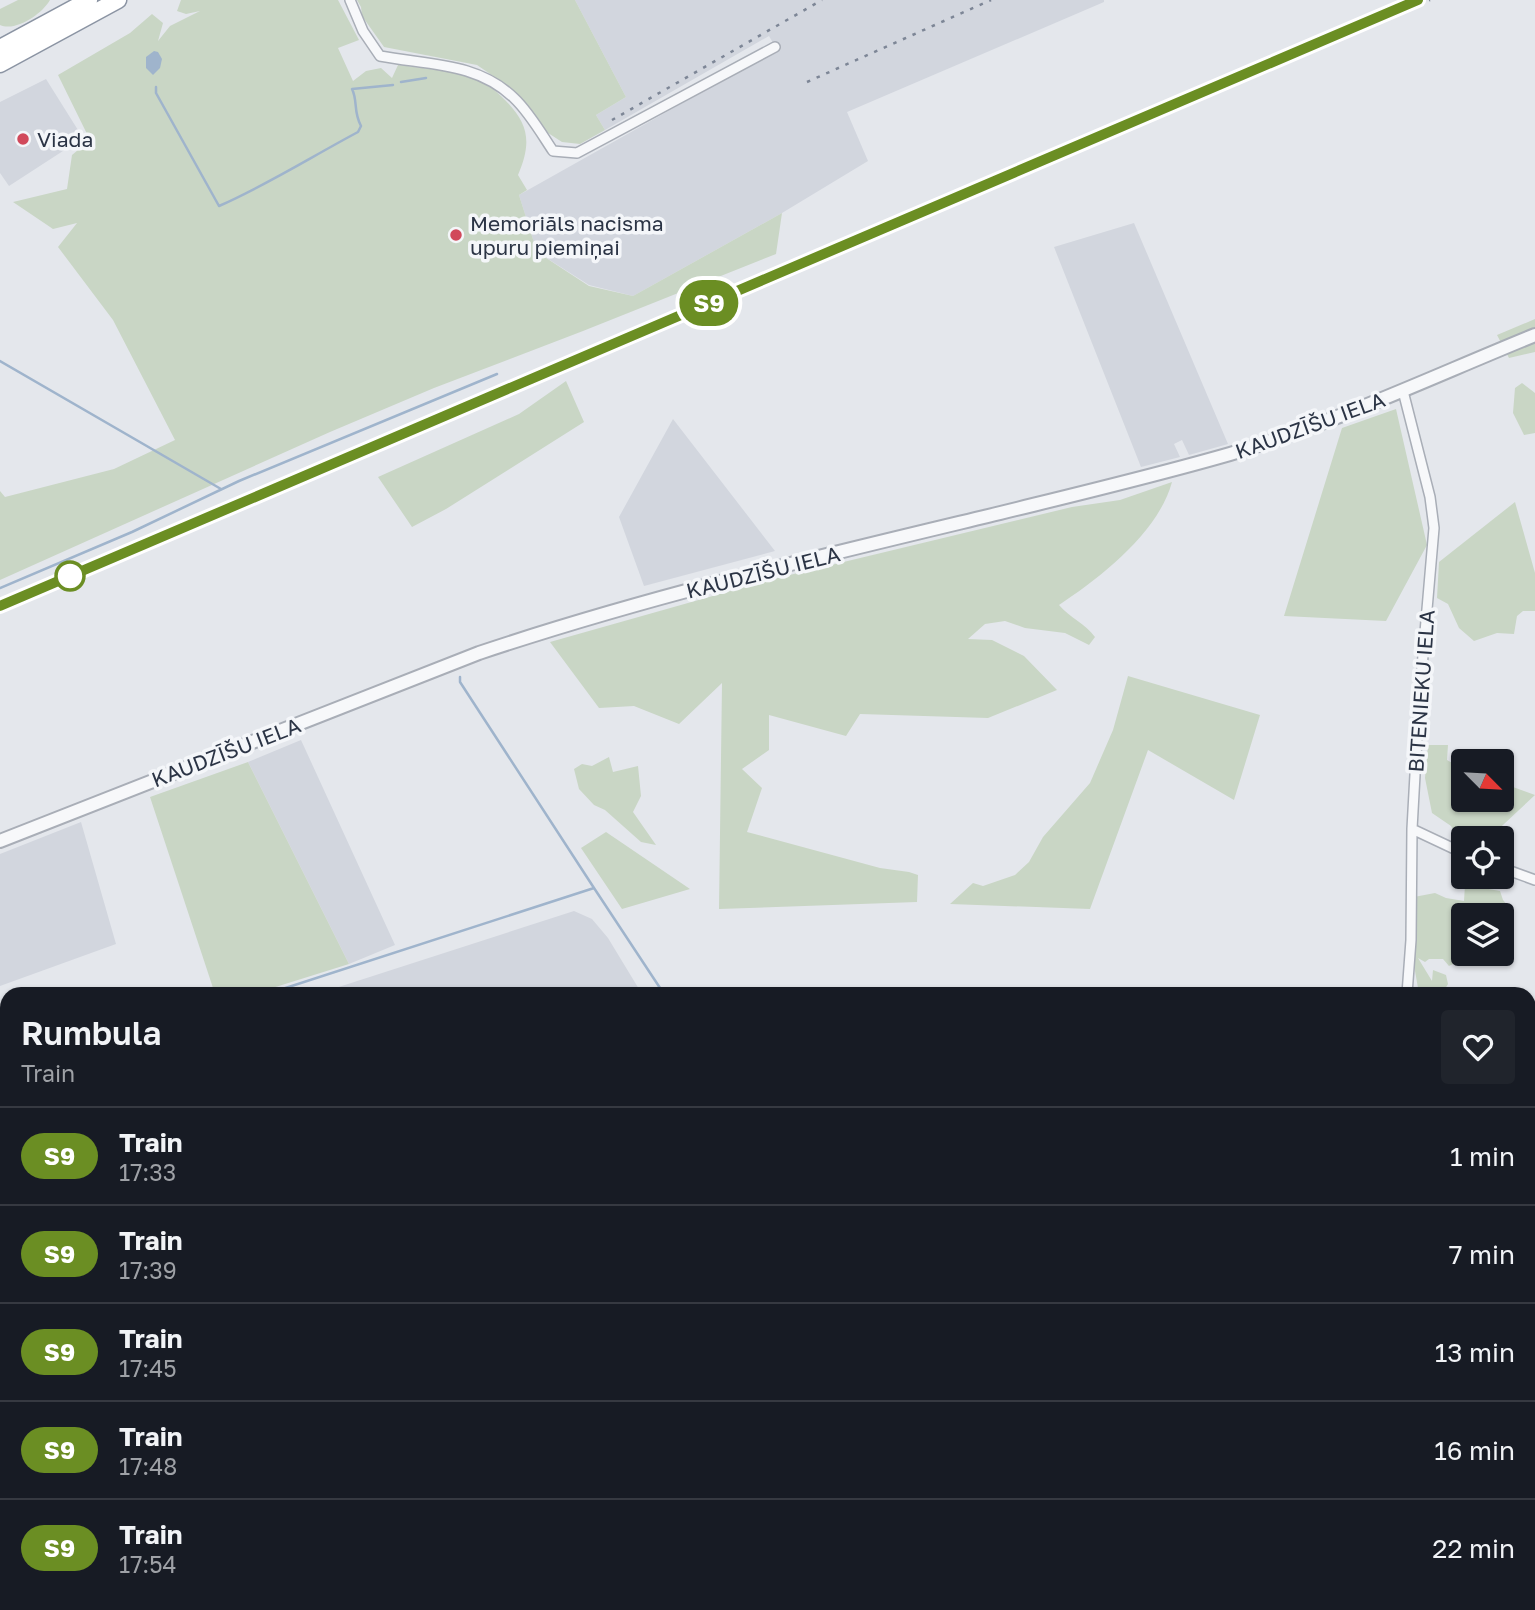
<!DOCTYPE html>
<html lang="en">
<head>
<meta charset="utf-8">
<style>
	body { margin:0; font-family:"Golos Text",sans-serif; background:#20242c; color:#f1f3f6; height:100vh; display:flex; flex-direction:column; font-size:26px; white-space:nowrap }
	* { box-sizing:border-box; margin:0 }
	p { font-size:23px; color:#9ea1a6 }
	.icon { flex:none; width:38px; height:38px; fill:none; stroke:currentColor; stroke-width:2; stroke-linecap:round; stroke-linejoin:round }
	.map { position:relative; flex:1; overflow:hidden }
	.side { position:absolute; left:0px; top:987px; width:1536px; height:623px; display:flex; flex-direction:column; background:#171b24; border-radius:21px 21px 0 0; box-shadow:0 2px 5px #0004 }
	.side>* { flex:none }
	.badge { padding:0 14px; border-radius:23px; font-size:24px; line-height:46px }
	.needle { width:46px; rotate:114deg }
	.tools { position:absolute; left:1451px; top:749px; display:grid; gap:14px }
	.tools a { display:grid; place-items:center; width:63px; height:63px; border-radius:7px; background:#171b24; box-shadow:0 2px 5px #0004; font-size:35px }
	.map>.badge { position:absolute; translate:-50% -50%; box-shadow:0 0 0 4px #fff }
	.round { display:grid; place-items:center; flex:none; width:74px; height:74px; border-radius:7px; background:#20242c }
	.overview { display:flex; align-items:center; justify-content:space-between; height:119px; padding:0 21px }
	h1 { font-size:33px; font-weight:600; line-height:52px }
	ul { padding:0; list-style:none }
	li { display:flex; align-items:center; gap:21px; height:98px; padding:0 21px; border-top:2px solid #363941 }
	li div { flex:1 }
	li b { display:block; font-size:26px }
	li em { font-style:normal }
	li .badge { min-width:77px; font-weight:700; text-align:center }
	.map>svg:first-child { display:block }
	.built { fill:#d2d6de }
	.green { fill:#c9d6c5 }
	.water { fill:#9fb4cc }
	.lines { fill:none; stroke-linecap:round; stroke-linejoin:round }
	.stream { stroke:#9fb4cc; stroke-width:2.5 }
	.minor-casing { stroke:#a9aeb7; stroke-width:12 }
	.tertiary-casing { stroke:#a9aeb7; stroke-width:16 }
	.trunk-casing { stroke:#8b94a3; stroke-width:19 }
	.minor { stroke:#f7f8fa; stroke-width:9 }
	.tertiary { stroke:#f7f8fa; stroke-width:12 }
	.trunk { stroke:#fff; stroke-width:16 }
	.rail { stroke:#7d8696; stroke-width:2.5; stroke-dasharray:3.5 7; stroke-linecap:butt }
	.line-casing { stroke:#fff; stroke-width:16 }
	.line { stroke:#6b8e23; stroke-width:10 }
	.poi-dot { fill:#d1495b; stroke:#f4f6f9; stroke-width:2.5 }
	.stop-dot { fill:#fff; stroke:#6b8e23; stroke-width:3.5 }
	.labels { text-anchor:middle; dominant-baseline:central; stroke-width:7; stroke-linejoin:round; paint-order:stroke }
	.poi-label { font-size:21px; fill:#2b3445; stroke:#f4f6f9; text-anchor:start }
	.street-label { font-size:21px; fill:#2b3445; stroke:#f4f6f9 }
</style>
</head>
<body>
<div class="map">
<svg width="1535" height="1610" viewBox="0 0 1535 1610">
	<rect width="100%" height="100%" fill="#e4e7ec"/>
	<path class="built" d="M575,0H1104V2L847,112L868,161L782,213L633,296L589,285L537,252L519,195L777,50L769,36L605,130L596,115L626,97Z
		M46,79L83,138L9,186L0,173V102Z
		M1134,223L1228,444L1189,455L1182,440L1174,444L1180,457L1141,467L1054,247Z
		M673,419L775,551L644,586L619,517Z
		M301,740L395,945L349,964L248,762Z
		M81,822L116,944L0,986V854Z
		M574,911L592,919L608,938L642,994H317Z
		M7,1102V1414L0,1416V1105Z"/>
	<path class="green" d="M18,0H50C42,14 16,32 0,25V9Z
		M181,0H338L359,40L338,48L353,81L366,71L381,68L392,78L398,65C421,68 446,70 469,76C480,80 493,88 501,96C528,122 533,140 518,175L527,190L519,195L537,252L589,286L633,296L782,213L776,254L583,331L434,388L330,432L0,580V491L5,497L114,469L175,440L113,320L58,247L77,223L53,229L13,202L67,189L72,155L90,140L58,75L130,33L152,14L163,23L158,41L170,26L200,11L186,14L177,11Z
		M357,0H575L626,97L596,115L605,130L580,144L562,142L545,131L525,104L502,82L477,65L384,47L362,16L361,7Z
		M1535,319V352L1509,358L1497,335Z
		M566,381L584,422L446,509L412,527L378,477L519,414Z
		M1522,383L1535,393V433L1524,435L1513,413L1515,388Z
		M1396,409L1427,545L1386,621L1284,616L1342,428Z
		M1172,482C1158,533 1101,577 1059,605C1070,618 1085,623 1095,637L1089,645L1065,633L1025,628L1005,621L985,624L968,639L992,640L1024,656L1057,690L988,718L860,714L846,736L769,715V750L742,769L762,788L747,832L880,868L909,872L918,875L917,902L719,909L722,683L679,724L634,706L599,708L550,642L773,579L1072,507L1120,500Z
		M1515,502L1535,573V611H1523L1517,616L1514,634L1497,633L1474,641L1459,628L1448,604L1437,598L1439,562Z
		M1128,676L1260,715L1234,800L1148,750L1090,909L950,904L973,883L983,886L1015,875L1029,862L1043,837L1090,783L1113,730Z
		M1428,745H1448L1447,760L1463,769V800H1502V783L1535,795L1489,838H1463V844L1460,843L1451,826L1432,813L1425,778Z
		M609,757L613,772L638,766L641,796L633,812L656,845L641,842L605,810L594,805L579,789L574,769L582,764L592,766Z
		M248,762L349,964L253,994H215L150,797Z
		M606,832L690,889L622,909L581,848Z
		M1465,885L1500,891L1503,900L1509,907V915L1474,912V915H1463V942L1460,944L1455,942L1458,947L1455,963L1449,966L1443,959H1429L1425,962L1418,958L1432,981L1433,970L1446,975L1448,984L1445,989L1453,990L1456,994H1440L1418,988L1412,954L1414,897L1435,893L1446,898L1464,901Z
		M1535,1067V1103L1530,1105V1068Z
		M1530,1257L1535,1261V1304L1530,1306Z
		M1067,1603H1157L1159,1606L1263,1603L1264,1610H1072Z"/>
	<path class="water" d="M154,51L158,52L162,59L160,68L153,75L146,68V57Z"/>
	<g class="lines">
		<path class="stream" d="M401,82L426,78
			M156,87V93L219,206C267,185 311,157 358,132L361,126C353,111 358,101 352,89L393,85
			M0,361L221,489
			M0,588L132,532L239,481L497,374
			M460,677V682L594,888
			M267,994L594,888L664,994
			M0,1078L7,1076
			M1062,1603L1067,1610"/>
		<defs>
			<path id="minor" d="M350,0L363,31L380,56C427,65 477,62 514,98C529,112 541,133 553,151L577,153L775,47
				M1403,391L1430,497L1434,528L1419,702L1412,829L1411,940L1407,994
				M1412,829L1463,853
				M1502,868L1535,880
				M1530,1282L1535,1288
				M1411,1610L1412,1603"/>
			<path id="tertiary" d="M0,841L479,653C646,597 817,557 988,516C1069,496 1150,477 1230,454C1335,423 1434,376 1535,335"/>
			<path id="trunk" d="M0,48L89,0
				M0,64L118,0"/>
		</defs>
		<use href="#minor" class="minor-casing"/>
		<use href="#tertiary" class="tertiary-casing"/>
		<use href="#trunk" class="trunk-casing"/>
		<use href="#minor" class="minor"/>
		<use href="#tertiary" class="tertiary"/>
		<use href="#trunk" class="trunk"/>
		<path class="rail" d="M807,82L991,0
			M612,120L822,0
			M0,611L1430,0"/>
	</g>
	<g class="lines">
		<defs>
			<path id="line" d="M0,606L1418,0"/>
		</defs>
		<use href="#line" class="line-casing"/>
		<use href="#line" class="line"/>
	</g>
	<g class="poi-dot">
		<circle cx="23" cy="139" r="7"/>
		<circle cx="456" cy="235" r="7"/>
	</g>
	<circle class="stop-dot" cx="70" cy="576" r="14"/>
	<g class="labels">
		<g class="poi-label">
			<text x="37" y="139">Viada</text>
			<text x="470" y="223">Memoriāls nacisma<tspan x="470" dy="24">upuru piemiņai</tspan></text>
		</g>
		<g class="street-label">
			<text transform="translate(1310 425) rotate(-20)">KAUDZĪŠU IELA</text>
			<text transform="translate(763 572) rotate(-14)">KAUDZĪŠU IELA</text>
			<text transform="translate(1421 691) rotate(-86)">BITENIEKU IELA</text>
			<text transform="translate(226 752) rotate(-21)">KAUDZĪŠU IELA</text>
		</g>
	</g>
</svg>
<div class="tools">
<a><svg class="needle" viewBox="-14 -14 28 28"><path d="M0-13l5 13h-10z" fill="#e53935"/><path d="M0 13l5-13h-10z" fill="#9ea1a6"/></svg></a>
<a><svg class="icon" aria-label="locate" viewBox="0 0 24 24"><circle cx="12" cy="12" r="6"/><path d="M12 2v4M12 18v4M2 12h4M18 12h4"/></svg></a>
<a><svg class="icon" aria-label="layers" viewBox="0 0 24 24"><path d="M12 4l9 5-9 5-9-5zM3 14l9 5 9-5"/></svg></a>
</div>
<b class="badge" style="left:709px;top:303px;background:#6b8e23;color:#fff">S9</b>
<section class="side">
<div class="overview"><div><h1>Rumbula</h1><p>Train</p></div><a class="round"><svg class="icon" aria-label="heart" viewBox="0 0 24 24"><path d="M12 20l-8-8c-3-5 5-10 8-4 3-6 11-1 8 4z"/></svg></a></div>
<ul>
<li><span class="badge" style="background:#6b8e23;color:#fff">S9</span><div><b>Train</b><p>17:33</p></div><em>1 min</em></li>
<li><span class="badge" style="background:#6b8e23;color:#fff">S9</span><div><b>Train</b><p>17:39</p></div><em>7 min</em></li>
<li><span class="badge" style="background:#6b8e23;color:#fff">S9</span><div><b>Train</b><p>17:45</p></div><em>13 min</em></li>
<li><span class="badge" style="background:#6b8e23;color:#fff">S9</span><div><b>Train</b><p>17:48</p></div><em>16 min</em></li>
<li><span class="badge" style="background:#6b8e23;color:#fff">S9</span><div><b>Train</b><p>17:54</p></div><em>22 min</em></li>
</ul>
</section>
</div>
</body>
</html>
